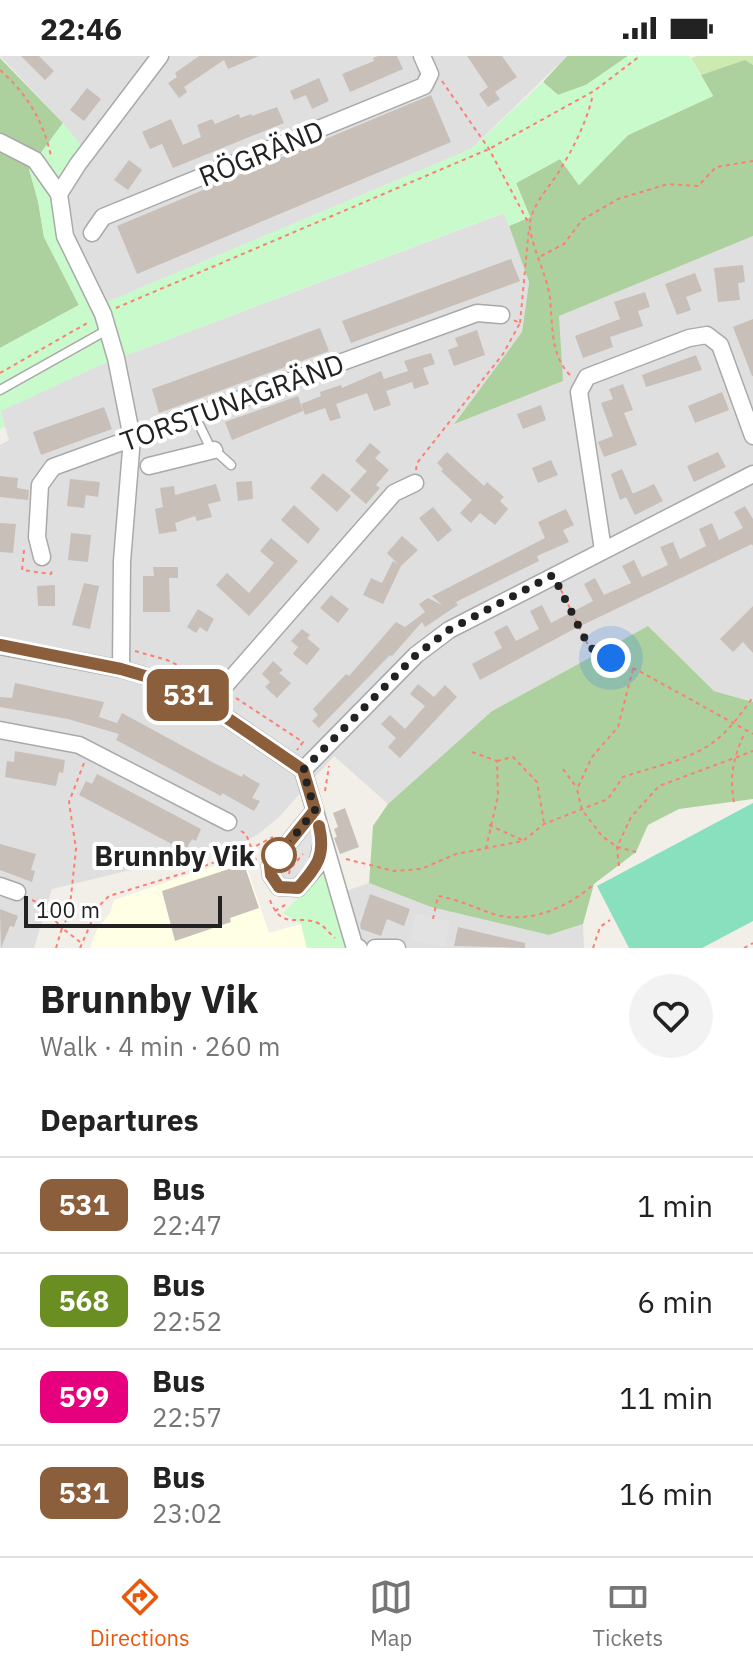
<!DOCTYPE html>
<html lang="en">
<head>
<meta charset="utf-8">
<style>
	body { margin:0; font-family:"IBM Plex Sans",sans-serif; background:#f2f2f2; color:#222; height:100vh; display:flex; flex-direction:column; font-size:30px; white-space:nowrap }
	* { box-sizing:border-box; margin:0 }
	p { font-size:26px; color:#767676 }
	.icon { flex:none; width:44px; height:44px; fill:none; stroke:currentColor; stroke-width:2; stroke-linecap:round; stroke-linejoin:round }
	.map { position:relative; height:892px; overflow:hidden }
	.sheet { display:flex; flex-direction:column; background:#fff; flex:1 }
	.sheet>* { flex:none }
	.badge { padding:0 16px; border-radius:12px; font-size:28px; line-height:52px }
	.scale { position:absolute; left:24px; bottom:20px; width:198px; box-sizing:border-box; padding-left:8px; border:4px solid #222; border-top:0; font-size:22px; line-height:28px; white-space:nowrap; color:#222; -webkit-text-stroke:6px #fff; paint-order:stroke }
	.you { position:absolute; width:40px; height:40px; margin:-20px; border:6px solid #fff; border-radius:50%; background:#1a73e8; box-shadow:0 0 0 12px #1a73e833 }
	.map>.badge { position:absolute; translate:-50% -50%; box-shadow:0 0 0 4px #fff }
	h2 { padding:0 40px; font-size:30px; line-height:72px }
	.round { display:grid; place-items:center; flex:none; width:84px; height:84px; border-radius:42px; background:#f2f2f2 }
	.headline { display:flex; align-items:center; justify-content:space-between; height:136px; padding:0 40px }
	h1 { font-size:38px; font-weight:800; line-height:60px }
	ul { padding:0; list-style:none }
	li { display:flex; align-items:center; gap:24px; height:96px; padding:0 40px; border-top:2px solid #e0e0e0 }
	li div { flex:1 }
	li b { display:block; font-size:30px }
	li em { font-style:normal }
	li .badge { min-width:88px; font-weight:700; text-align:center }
	.status { display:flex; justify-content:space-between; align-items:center; height:56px; padding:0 40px; background:#fff; direction:ltr }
	.status svg { height:22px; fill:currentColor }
	.tabs { display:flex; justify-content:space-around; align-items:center; height:112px; border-top:2px solid #e0e0e0; background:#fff; font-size:22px; color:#767676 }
	.tabs a { display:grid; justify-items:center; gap:4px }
	.tabs .active { color:#ea580c }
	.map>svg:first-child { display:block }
	.residential { fill:#e0dfdf }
	.education { fill:#ffffe5 }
	.grass { fill:#cdebb0 }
	.forest { fill:#add19e }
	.park { fill:#c8facc }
	.pitch { fill:#88e0be }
	.parking { fill:#e2e2e2 }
	.building { fill:#c7bfb8 }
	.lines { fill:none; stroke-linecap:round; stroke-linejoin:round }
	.service-casing { stroke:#a9a9a9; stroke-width:11 }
	.minor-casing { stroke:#a9a9a9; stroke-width:19 }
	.path { stroke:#fa8072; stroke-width:2; stroke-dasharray:4 4; stroke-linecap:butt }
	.service { stroke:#fff; stroke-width:8 }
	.minor { stroke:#fff; stroke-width:16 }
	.line-casing { stroke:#fff; stroke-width:18 }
	.line { stroke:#8b5e3c; stroke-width:12 }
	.walk { stroke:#222; stroke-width:8; stroke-dasharray:0 14.4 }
	.stop-dot { fill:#fff; stroke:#8b5e3c; stroke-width:4 }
	.labels { text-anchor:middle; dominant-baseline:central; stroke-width:8; stroke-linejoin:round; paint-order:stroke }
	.street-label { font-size:28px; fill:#222; stroke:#fff }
	.stop-label { font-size:28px; font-weight:bold; fill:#222; stroke:#fff; text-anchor:end }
</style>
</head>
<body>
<div class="status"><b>22:46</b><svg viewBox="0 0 49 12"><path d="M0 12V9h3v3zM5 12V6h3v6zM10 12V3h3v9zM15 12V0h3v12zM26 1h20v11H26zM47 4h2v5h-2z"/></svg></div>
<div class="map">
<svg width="753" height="892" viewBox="0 0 753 892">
	<rect width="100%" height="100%" fill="#f2efe9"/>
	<path class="residential" d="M0,0H567L471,93L107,246L76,187L68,140L91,102L63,67Z
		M504,157L529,226L522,276L455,366L558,260L753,180V646L714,635L648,570L492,655L388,748L334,700L278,762L257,779L239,788L52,833L34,892H0V389L9,384L0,355L98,310Z
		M369,827L431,851L549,879L583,868L584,892H361L343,836Z"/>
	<path class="education" d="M243,800L269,877L301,868L307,892H90L97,873L110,857L114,844Z"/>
	<path class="grass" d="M697,0H753V9L745,5L701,19L691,2Z"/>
	<path class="forest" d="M567,0H628L586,29L558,39L543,26Z
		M0,2L63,67L29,113L38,145L44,181L79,249L0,292Z
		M745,4L753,9V180L559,260L563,325L454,368L522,276L529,226L509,170L530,161L516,127L560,103L579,129L628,79L713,40L701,19Z
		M648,570L714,635L753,646V743L679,753L648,769L636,796L594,828L583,868L549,879L431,851L369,827L373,770L388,748L492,655Z"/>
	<path class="park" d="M628,0H689L713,40L628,79L579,129L560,103L516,127L530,161L509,170L503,157L98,310L1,355L5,371L0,373V292L79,249L44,181L38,145L29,113L63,67L91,102L68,140L76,187L107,246L471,93L543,26L558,39L586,29Z
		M325,816L361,892H307L301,868L283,857Z"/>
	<path class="pitch" d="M753,747V865L702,892H629L597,830Z"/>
	<path class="parking" d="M148,600L176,610L198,621L191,631L145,611Z
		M244,649L294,683L287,693L237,659Z
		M311,770L316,784L314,800L295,827L281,823L277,812Z
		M416,858L450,865L445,891L410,884Z"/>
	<path class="building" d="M21,0H39L54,15L45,24Z
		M199,0H259L228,13L224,4L184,31L187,36L179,42L168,27L177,21L175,17Z
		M378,0H397L403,13L350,36L342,18L374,5L373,2Z
		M467,0H502L517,21L495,36L500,43L488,51L479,38L488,31Z
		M319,22L329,45L312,53L306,39L294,44L290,35Z
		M87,32L101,43L84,65L70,54Z
		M431,39L451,86L137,218L117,170Z
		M277,51L284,67L173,112L162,88L150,93L142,76L171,63L183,89L201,81L197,69L212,63L215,68L239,58L240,62L251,58L252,60Z
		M129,104L142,114L128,134L114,124Z
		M511,203L520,225L351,287L342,265Z
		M743,209L745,226L738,227L740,244L718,246L714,212Z
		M695,217L702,235L686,241L691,254L677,259L665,228Z
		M645,236L650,251L638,255L643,270L610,281L613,291L583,302L575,280L620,263L614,246Z
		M753,263V320H752L733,271Z
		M320,272L329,295L159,357L152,333Z
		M477,274L485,299L454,310L448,294L458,290L455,282Z
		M431,297L435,308L423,312L429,328L414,333L412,326L386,335L391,349L374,355L367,337L336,348L341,362L330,365L325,352L305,359L301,348L321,340L320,336L341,329L342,332L381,315L384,323L408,315L404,305Z
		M696,299L702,314L646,331L642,319Z
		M623,328L633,354L624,357L637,389L604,401L598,386L613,380L601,347L613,343L609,333Z
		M722,336L729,354L695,367L688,350Z
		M298,340L303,355L232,384L225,366Z
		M541,349L546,364L523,373L517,358Z
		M104,351L112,373L41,399L33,376Z
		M370,387L381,396L375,402L389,414L376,429L380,432L366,448L350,434L367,415L355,405Z
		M447,396L484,430L487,426L504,441L500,445L508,453L495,469L480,457L471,467L460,457L472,444L441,415L443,413L437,407Z
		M718,396L726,411L694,426L687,410Z
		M551,404L558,419L538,427L532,412Z
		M622,413L633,438L620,444L611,418Z
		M323,417L351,440L337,456L310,432Z
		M0,420L18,422L17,432L29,434L28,444L0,441Z
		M70,423L100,426L98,441L86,439L84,452L67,450Z
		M252,425L253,443L238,445L236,426Z
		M216,428L221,445L208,448L212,461L197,465L195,460L175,467L177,475L159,478L155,453L163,451L160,432L174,430L175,439Z
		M654,428L663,445L635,459L626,441Z
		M294,449L320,473L308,488L281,464Z
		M745,450L753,463V490L752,488L572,574L480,624L472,608L502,592L494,576L507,569L516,585L539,573L530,555L542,549L551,567L593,545L584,528L595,522L604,539L631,527L622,510L634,504L642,521L668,509L660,491L673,486L680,503L706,490L699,473L712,467L719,484L743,472L734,456Z
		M433,451L452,474L438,486L419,462Z
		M566,453L574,469L563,474L569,486L537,500L539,505L456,546L458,549L425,571L422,566L392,600L390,599L319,672L312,665L318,659L313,653L346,618L349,620L396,566L405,571L425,556L419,548L428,542L442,549L432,540L545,482L538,466Z
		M0,467L16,468L13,497L0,496Z
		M71,477L91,479L88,506L68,504Z
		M402,480L418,494L401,510L383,548L363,539L371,522L382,527L393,505L398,508L387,497Z
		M271,482L298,505L249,560L216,529L227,517L249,537L274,507L260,495Z
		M153,511H178V522H169L170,556H143V520H154Z
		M84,527L99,530L90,573L72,569Z
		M55,529V550H38L37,530Z
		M331,539L349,553L338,567L320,552Z
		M753,550V597L743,586L733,596L720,583Z
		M198,553L214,563L207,576L200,571L196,577L187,571Z
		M302,573L310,579L307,582L320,593L307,609L293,598L298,591L291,585Z
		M273,605L283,614L279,617L291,627L277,642L265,631L270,626L262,618Z
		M15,627L104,646L99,661L117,667L122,657L212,706L242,721L243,718L260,728L252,742L260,745L254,755L222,737L221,740L116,684L119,678L68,663L0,651V641L12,642Z
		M418,628L434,641L445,629L457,641L400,702L388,691L396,682L381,668L390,659L405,673L425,650L410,638Z
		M15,695L65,704L63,717L59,716L56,730L5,721L7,705L14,706Z
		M97,718L201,773L196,785L192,783L185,795L79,739L86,725L92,728Z
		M345,752L359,791L340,798L334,782L337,781L334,773L338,771L333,757Z
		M0,788L36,798L31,814L35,815L32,826L0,814Z
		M244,808L259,852L230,862L231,866L175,885L162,835Z
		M370,838L410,853L404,870L387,863L381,880L361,873L360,869Z
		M0,853L18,860L14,871L10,870L1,892Z
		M458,871L525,887V892L454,890Z"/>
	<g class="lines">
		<defs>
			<path id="service" d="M0,334L107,274
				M195,360L209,389L231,409"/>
			<path id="minor" d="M0,86L35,104L59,138L65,180L103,258L116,302L132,382L122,505L121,613
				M59,138L78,108L160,0
				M92,177L103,161L424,30L430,18L422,0
				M149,410L214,394
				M603,494L579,336L587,321L689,282L707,279L720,289L753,380
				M42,501L37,481L40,429L53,411L477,257L501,259
				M0,590L121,613L162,625L208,649L303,714L354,889L359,892
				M208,649L394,437L415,427
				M0,674L79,689L228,766
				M303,714L416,599L449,574L753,418
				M315,754L270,810L271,819L279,831L298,832L317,810L322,787
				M0,830L17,836
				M375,892H397"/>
		</defs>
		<use href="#service" class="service-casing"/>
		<use href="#minor" class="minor-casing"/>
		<path class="path" d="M0,14C27,38 43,64 51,100
			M442,25L489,93L528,166
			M541,200L564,188L582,164L618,143L668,128L698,130L716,111L753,105
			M116,252L489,93L594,35L640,0
			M520,267L529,172
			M0,317L89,266
			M570,319C550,299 553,270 550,243C549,223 527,181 530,166C534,146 548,133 558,117C573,93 587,66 593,38
			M416,414L417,407L503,298L520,267L513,264
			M24,494L22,514L51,518L52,513
			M561,534L589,591L641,616L753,678
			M135,595L167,604L210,625
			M633,613L618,671L592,701L577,733L582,754L602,780L617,791L636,796
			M236,642L303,686L297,694
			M472,696L497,705L498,740L486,792
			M497,705L513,701L537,726L544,767
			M563,713L577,732
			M325,735L329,710
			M734,746C729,719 734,700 745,676
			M489,769L522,784
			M241,775L246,778L256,804
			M346,803L394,815L421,813L456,798L523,785L544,768L608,743L623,721C652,711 686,705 711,688C728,676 741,658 753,641
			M619,810L617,791L631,761L659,730L753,695
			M289,818L290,813L303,798
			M32,844L39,847L62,872L69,859L76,793L69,746L84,707
			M270,844C282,876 298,857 320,868C325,871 330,878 335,882
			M275,855L287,848
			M433,863L438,840C462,844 476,853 497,859C531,868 570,850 594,828
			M56,892L62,872L80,886
			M80,892L98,851L109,840L194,814L252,792L273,781
			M593,892L600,871L610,864
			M744,892L753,887"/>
		<use href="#service" class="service"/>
		<use href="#minor" class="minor"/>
	</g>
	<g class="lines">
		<defs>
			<path id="line" d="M0,589L121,613L162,625L208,649L303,714L315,754L270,810L271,819L279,831L298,832C317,810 326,800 319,770"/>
		</defs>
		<use href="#line" class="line-casing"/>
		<use href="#line" class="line"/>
		<path class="walk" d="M279,799L315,754L303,714L416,599L449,574L553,519L589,591L611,602"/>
	</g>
	<circle class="stop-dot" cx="279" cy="799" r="16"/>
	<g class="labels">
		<g class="street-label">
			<text transform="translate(261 97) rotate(-22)">RÖGRÄND</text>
			<text transform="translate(232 346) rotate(-20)">TORSTUNAGRÄND</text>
		</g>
		<g class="stop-label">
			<text x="255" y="799">Brunnby Vik</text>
		</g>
	</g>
</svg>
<div class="scale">100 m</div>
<div class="you" style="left:611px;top:602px"></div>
<b class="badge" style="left:188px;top:639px;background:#8b5e3c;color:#fff">531</b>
</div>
<section class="sheet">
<div class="headline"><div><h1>Brunnby Vik</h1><p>Walk · 4 min · 260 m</p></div><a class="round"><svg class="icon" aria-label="heart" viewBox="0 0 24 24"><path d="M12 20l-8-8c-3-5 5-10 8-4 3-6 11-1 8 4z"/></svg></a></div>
<h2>Departures</h2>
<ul>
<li><span class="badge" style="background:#8b5e3c;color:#fff">531</span><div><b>Bus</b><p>22:47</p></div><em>1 min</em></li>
<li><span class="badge" style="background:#6b8e23;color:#fff">568</span><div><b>Bus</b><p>22:52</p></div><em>6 min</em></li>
<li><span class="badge" style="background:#e6007e;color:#fff">599</span><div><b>Bus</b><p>22:57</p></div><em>11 min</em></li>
<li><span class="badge" style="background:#8b5e3c;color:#fff">531</span><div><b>Bus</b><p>23:02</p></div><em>16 min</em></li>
</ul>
</section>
<nav class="tabs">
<a class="active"><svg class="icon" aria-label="directions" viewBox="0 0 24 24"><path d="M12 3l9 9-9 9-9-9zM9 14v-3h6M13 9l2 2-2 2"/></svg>Directions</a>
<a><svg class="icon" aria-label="map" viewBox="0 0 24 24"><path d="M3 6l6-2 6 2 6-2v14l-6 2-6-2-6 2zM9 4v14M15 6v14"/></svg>Map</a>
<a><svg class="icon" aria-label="tickets" viewBox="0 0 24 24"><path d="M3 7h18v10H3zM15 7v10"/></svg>Tickets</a>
</nav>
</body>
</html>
